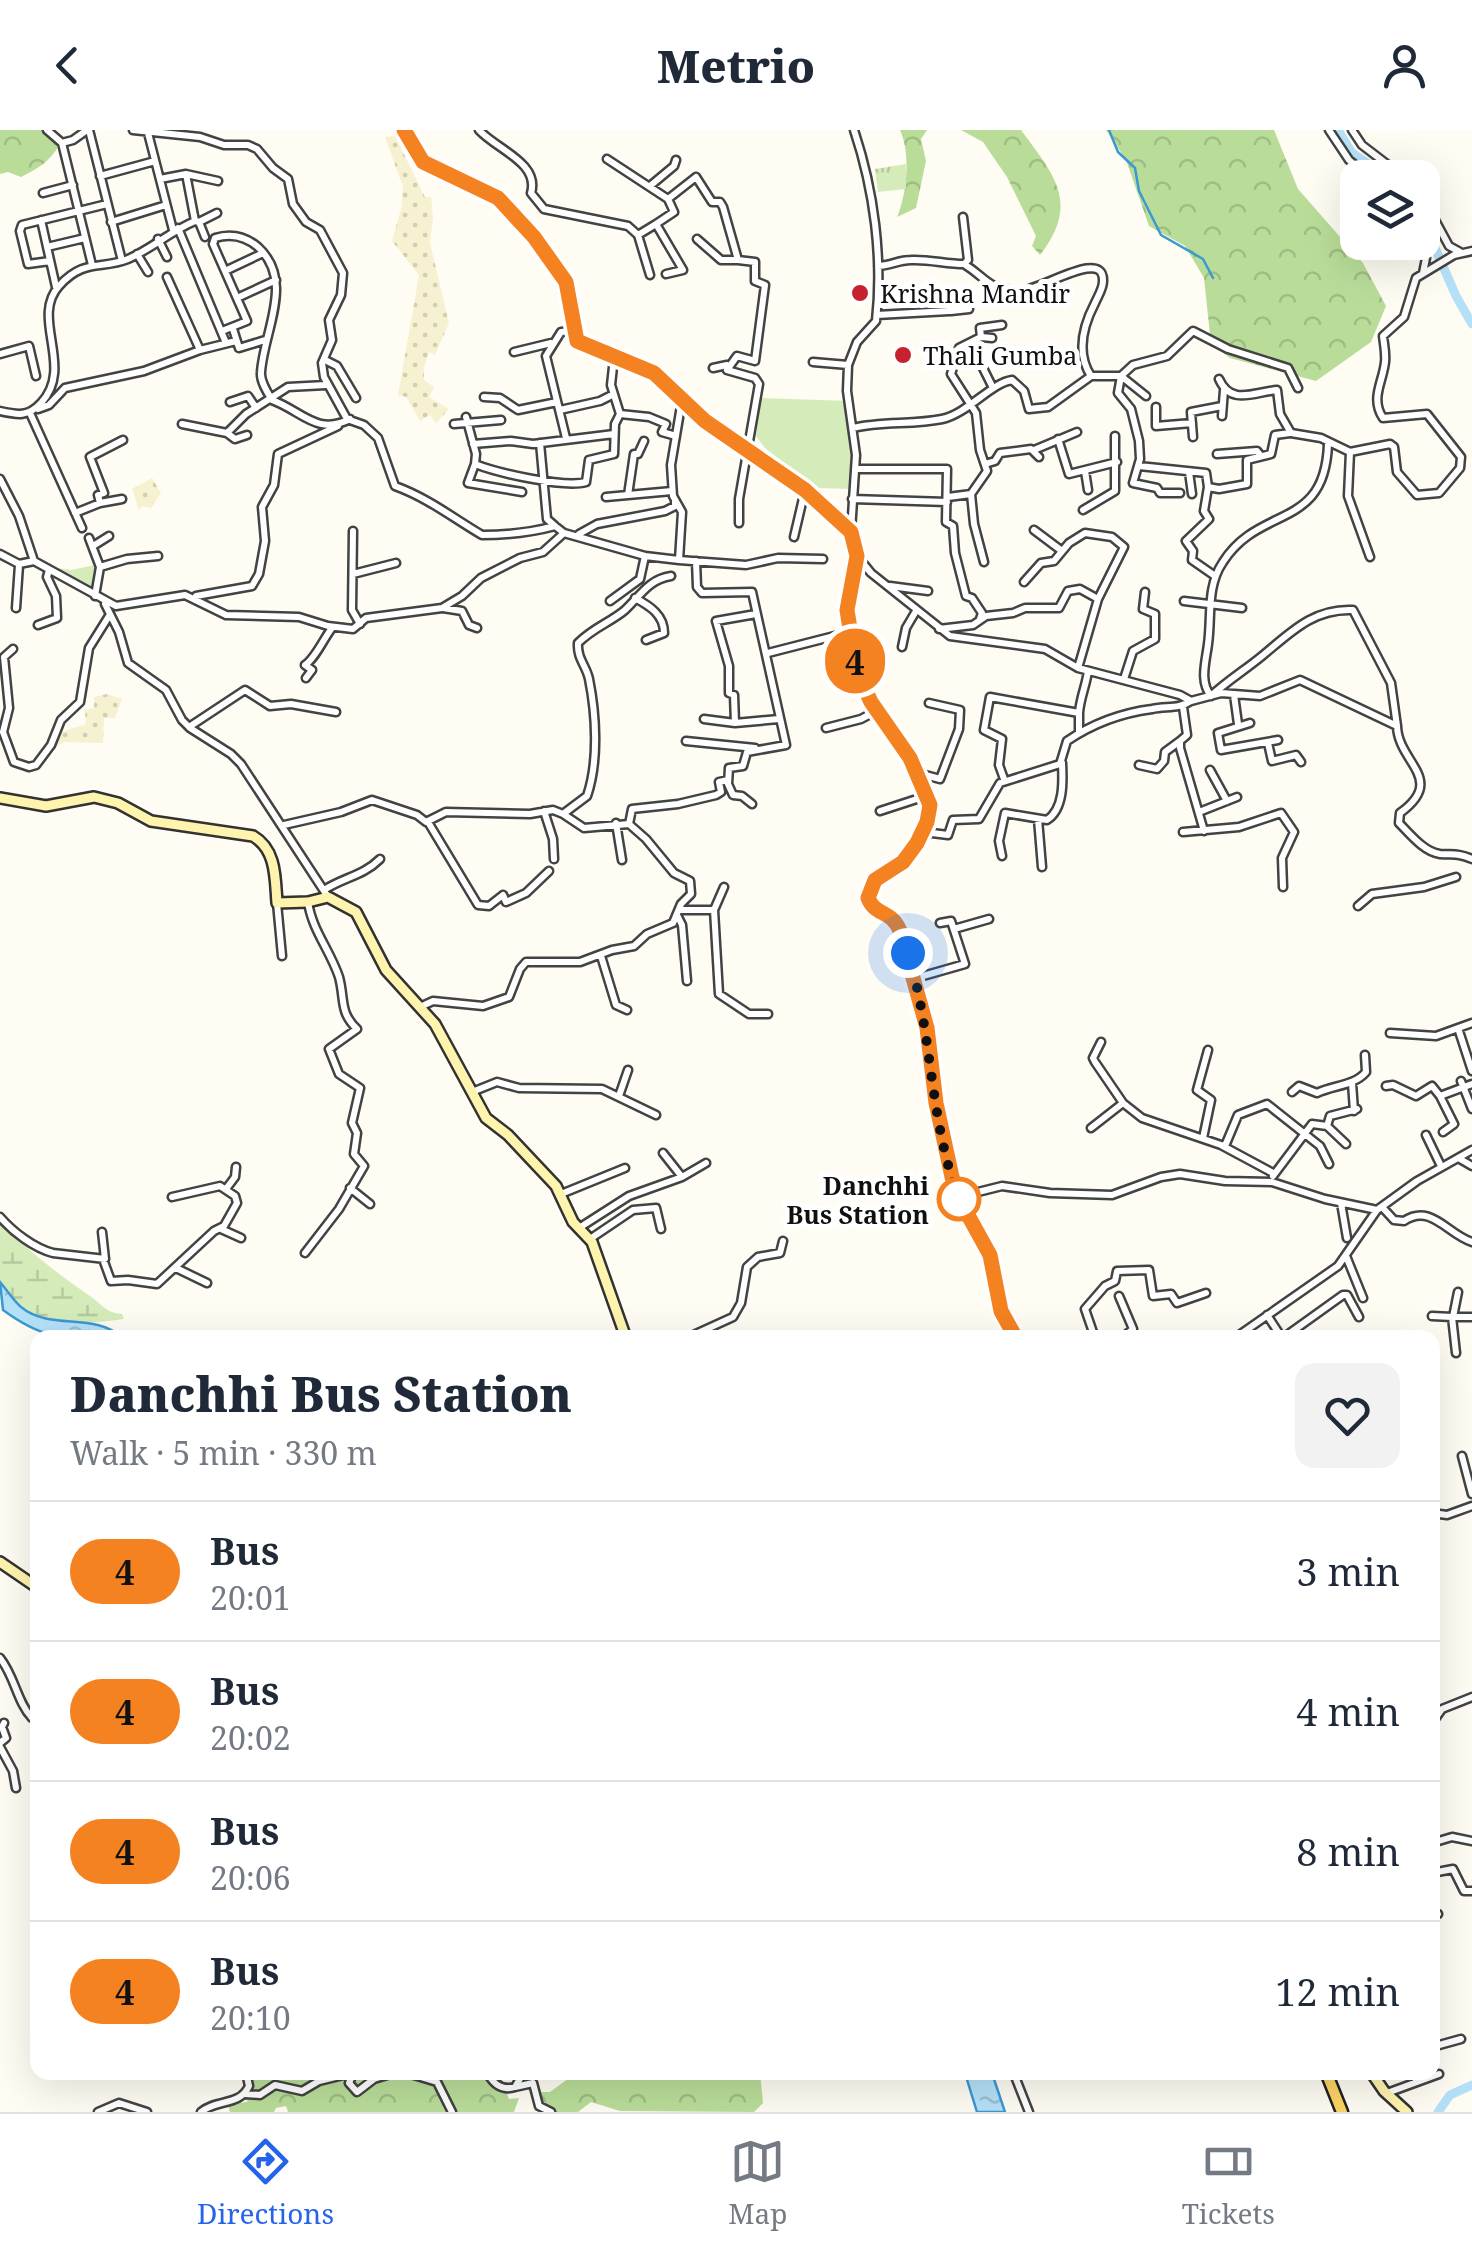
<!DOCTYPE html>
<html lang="en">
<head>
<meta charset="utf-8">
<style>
	body { margin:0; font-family:"Noto Serif",serif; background:#f2f2f3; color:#1f2937; height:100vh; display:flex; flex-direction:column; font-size:38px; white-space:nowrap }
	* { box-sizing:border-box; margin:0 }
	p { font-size:32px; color:#747a83 }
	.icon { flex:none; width:55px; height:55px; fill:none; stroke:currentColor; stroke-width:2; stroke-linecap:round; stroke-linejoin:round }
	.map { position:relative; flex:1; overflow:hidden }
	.drawer { position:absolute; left:30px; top:1200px; width:1410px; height:750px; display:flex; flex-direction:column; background:#fff; border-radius:20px; box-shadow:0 10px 40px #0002 }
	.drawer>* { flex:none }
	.badge { padding:0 20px; border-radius:32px; font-size:35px; line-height:65px }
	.buttons { position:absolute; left:1340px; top:30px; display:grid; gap:20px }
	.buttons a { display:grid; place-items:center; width:100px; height:100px; border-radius:20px; background:#fff; box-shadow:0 10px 40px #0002; font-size:50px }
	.you { position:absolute; width:50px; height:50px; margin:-25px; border:8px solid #fff; border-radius:50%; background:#1a73e8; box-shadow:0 0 0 15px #1a73e833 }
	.map>.badge { position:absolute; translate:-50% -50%; box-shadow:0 0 0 5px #fff }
	.round { display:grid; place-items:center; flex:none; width:105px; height:105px; border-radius:20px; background:#f2f2f3 }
	.summary { display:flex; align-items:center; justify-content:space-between; height:170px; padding:0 40px }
	h1 { font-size:48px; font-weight:800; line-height:75px }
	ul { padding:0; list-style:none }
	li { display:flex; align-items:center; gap:30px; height:140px; padding:0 40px; border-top:2px solid #e0e1e3 }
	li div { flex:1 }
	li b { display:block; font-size:38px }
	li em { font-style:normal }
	li .badge { min-width:110px; font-weight:700; text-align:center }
	header { display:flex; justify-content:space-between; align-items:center; height:130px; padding:0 40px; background:#fff; font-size:45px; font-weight:800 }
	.tab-bar { display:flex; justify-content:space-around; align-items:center; height:140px; border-top:2px solid #e0e1e3; background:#fff; font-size:28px; color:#747a83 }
	.tab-bar a { display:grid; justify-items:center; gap:5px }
	.tab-bar .active { color:#2563eb }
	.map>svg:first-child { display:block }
	.farmland { fill:url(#farmland-dots) }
	.grass { fill:#d5ecba }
	.forest { fill:url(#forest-crowns) }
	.wetland { fill:url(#wetland-marsh) }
	.park { fill:url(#park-tufts) }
	.water { fill:url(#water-ripples); stroke:#3a99d2; stroke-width:2.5 }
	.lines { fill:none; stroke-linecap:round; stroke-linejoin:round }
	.stream { stroke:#3a99d2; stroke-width:2.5 }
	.river { stroke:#b5e1f8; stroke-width:9 }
	.street-casing { stroke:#434343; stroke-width:11 }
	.secondary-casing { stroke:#323232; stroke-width:14 }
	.primary-casing { stroke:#212121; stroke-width:15 }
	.street { stroke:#fff; stroke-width:6 }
	.secondary { stroke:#fff4ae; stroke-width:9 }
	.primary { stroke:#fcd465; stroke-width:10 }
	.line-casing { stroke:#fff; stroke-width:22 }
	.line { stroke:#f58220; stroke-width:15 }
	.walk { stroke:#101010; stroke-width:10; stroke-dasharray:0 18 }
	.poi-dot { fill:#c6222e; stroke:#fff; stroke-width:4 }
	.stop-dot { fill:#fff; stroke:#f58220; stroke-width:5 }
	.labels { text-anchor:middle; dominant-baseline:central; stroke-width:10; stroke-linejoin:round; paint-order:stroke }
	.poi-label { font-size:25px; fill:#101010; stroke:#fff; text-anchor:start }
	.stop-label { font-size:25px; font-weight:bold; fill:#101010; stroke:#fff; text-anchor:end }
</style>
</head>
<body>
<header><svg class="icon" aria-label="back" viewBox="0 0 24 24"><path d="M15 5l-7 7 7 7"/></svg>Metrio<svg class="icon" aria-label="person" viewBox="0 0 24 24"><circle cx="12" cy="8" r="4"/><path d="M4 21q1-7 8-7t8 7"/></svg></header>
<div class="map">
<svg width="1472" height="1982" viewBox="0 0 1472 1982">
	<defs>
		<pattern id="farmland-dots" width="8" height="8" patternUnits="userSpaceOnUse" patternTransform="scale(2.5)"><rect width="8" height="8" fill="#f6f2d1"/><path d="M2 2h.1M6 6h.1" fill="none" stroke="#d2ceb2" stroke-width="1.8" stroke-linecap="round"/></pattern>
		<pattern id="forest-crowns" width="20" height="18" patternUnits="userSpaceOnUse" patternTransform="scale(2.5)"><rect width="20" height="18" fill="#b9dd99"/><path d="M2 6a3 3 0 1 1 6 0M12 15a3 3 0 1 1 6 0" fill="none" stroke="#9ebd83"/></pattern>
		<pattern id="wetland-marsh" width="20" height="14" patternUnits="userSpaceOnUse" patternTransform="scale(2.5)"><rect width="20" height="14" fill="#d5ecba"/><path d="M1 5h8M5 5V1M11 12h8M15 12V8" fill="none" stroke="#b6c99f"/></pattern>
		<pattern id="park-tufts" width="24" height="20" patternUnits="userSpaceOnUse" patternTransform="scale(2.5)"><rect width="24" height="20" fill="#d5ecba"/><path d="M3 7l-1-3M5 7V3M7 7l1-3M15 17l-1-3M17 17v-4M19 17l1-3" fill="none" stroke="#b6c99f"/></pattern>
		<pattern id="water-ripples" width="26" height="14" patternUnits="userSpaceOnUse" patternTransform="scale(2.5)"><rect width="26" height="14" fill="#b5e1f8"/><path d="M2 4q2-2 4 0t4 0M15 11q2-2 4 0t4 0" fill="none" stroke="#9bc0d4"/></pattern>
	</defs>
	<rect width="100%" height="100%" fill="#fffcf3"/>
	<path class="farmland" d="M395,6L425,67H431L433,87L430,113L449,193L435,225L429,222L424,238V250L434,257L429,267L449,279L436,293L430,285L420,291L406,267L398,265L419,145L392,111L401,79L403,57L385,7Z
		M152,348L161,363L151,378L143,376L139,380L132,359Z
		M107,564L122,569L115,588H104L103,613L65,612L56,616L61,602L86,594L85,581L94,577V567Z"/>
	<path class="grass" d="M760,268L849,271L854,337L852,359L815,358L765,318L756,306Z
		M95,435L96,456L92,458L50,437L71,440Z"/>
	<path class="forest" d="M0,0H44L59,15C50,32 37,39 21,47L8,42L0,44Z
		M900,0H927L921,9L926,31L916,78L897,87C907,63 911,24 900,0Z
		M961,0H1021C1055,46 1080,73 1040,125L1032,116L1036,106L1007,47L983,12Z
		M1106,0H1274L1298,59L1363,133L1386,176L1371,212L1316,251L1230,228L1211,214L1204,148L1185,116L1149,96L1126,30Z
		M254,1942L499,1943L509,1969L519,1968L514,1982H288L286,1976L276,1978L274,1982H230L228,1975L247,1972Z
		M760,1942L763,1973L754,1982L620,1981L591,1972L578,1982H555L540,1975L538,1962H550L576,1943Z"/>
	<path class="wetland" d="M0,1090C30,1123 54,1141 90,1166C103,1175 106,1183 122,1184L124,1189C92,1193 48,1200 21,1177C13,1170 7,1160 0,1152Z"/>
	<path class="park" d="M906,34V59L878,62L875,39Z"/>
	<path class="water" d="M0,1152C7,1160 13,1170 21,1177C50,1201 94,1182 121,1207C67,1208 48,1213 3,1180Z
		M965,1943H992L1005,1982H977Z"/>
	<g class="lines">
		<path class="stream" d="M1109,0L1118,22L1135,38L1139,61L1161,105L1203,129L1213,148"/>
		<path class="river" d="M1338,0L1352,23L1390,48
			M1422,88L1456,166L1472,194
			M1438,1982L1450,1965L1472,1955"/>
		<defs>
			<path id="street" d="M47,0L62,13L73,10L87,0
				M89,0L122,131
				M133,0L200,7L224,15H248L257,19L273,38L288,49L293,74L306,92L320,100L343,143L341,165L329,190L332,210L322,233L324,247L347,289L364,295L378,308L395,356C428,368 453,388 482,405C508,405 529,403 555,396L564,403
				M479,0C496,19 540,33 531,63L544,79L628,96L638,105
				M1329,0L1349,30L1371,48
				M1352,0L1362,15L1405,48
				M148,3L173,100
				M62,13L92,135
				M607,29L668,69
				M186,44L195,91
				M100,46L155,31
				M160,49L186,44L218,51
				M650,56L674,36L676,30
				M43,63L73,55
				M1422,66L1449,116L1460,122
				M41,90L56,157
				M111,92L166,75
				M199,92L217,83
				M178,98L226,213
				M158,109L167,127
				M697,109L721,130H738
				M1422,112L1426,128L1423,143
				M47,117L85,108
				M137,124L148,142
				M50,131L28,134L20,101L22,95L107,74
				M964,134C988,149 984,157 1017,161C1036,164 1104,116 1103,151C1103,159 1098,166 1095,173C1083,196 1076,223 1091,246H1121L1133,235L1167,226L1193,201L1228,219L1288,238L1298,258
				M878,136C890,136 898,130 911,130C929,129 946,134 964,134L968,130L963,87
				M225,141L263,123
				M666,144L683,140L656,94L674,82L668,69L696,47L712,72H720L723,77L738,130L755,132V151L765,155L755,231L737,226L727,240L755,248L759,254L739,369V393
				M650,145L638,105L656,94
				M167,147L200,220
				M237,168L276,150
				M951,181L969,179
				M877,185L949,181
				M233,199L239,218L265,210
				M222,201L247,191L213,114L215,108C231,103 245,106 258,117C295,151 264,200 261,242C260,251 267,262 272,270C302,281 317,306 350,289
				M981,207L992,208
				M514,222L551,213
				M0,224L29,216L36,246
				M614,228L611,255L620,284
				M978,228L993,258
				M325,230L337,236L356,268
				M813,232L848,235
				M713,238L727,235
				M1121,246L1118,263L1131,279L1139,311L1140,329L1133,353L1157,358L1160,363H1180
				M1121,246L1146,266
				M1219,249C1231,276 1254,262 1277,260L1280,284L1291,303L1321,308L1350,322L1348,366L1370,427
				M484,267L500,268L518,280L557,272
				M230,272L248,266L256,278
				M1156,277V296L1192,293
				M38,279L49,275L65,258L144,241L200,220L236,211
				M560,280L600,271L612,265
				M0,281C18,285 28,287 41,273C75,237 30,188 59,156C84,128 101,140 128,129C151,119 171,101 195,91L199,92L205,107
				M30,283L82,398
				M1222,286L1224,260
				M466,287L476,324L475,334C498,343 564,358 586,352L589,330L614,324L615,294L620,284L649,287L666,294L662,302L676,306
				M182,294L227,303
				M454,294L501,290
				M853,298C882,291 913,295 942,289C967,284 991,253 1012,250L1024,261L1029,279L1048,277L1091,246
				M247,305L235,309L227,303L246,284L288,257L326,255
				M1193,307L1191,282L1222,276
				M566,308L546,226L561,202L573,201
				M1058,309L1069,344L1117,332
				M644,311L638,324H634L628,365L672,361
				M540,313L547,389L555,396
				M473,314L511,311L533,314L614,304
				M1328,314C1325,401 1260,374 1223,432C1206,457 1212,486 1208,514C1206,531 1199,552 1211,566C1227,551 1245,540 1262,526C1290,503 1313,478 1353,480L1391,553L1397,596
				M1034,320L1077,302
				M1350,322L1390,314L1394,317L1397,342L1417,365L1439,363L1460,338L1461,327L1427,284L1383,288C1370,268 1383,252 1385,232C1386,223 1384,215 1383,206L1404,187L1416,148L1454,125L1472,121
				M1217,324L1257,321L1261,326
				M475,334L468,353L522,362
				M985,334L995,331L1000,323L1031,319L1039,327
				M1139,336L1206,343L1208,357L1204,381L1209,389L1186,411L1193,421L1192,430L1215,446
				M856,339H947L946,392L953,396L955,423L966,466L972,468L982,483L980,489
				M1085,341L1088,360
				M1189,342L1192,364
				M0,349L19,386L34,431
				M1208,357L1219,359L1247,354V330L1271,324L1275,305L1290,303
				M971,364L974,394L984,432
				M606,367L628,365
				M948,367L971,364L987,341L980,320L976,283L951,244L959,218L981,207L980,198L1002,195
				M852,369L947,372
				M100,373L122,369
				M1083,380L1115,361V306
				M75,383L100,373L98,365L104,363L90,327L123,310
				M1034,400L1062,421
				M353,401L352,480L360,494
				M851,401L856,325L847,261L848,235L857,212L876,191C883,128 874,60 854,0
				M579,404L597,394L665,381L675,376V372
				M794,407L805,360
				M89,408L100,437
				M93,416L109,406
				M0,424L19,434L34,431L116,476L185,465L226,485L299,487L328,496L353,499L366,488L442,478L462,466L481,448L520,428L543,422L564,403L645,426L679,430L746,435L778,428L823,429
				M858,427L871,443L950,506L1045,519L1078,538L1180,565L1191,571L1221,563L1260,566L1300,550L1397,596C1398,633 1447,649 1400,683L1399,693C1410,704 1424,722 1440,724C1455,725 1457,723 1472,729
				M679,430L682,382L673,366L671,335L682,270
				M696,431L697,457L702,463L752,462L786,615L747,622L743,636L729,638L728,654L733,665L742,666L752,674
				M353,444L396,433
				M1024,452L1041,433L1054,431L1069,413L1085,403L1112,407L1124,417L1098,469
				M890,456L928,461
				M95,466L100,437L127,429L158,426
				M196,466L252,456L259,444L265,411L262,377L274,355L278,324L338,296
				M635,468C650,476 664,485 664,503L646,510
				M610,471L640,449L645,426
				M1184,471L1242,478
				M105,474L119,502L128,533L166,560L182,590L190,598L231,624L241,634L328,767
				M16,478L19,435
				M443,478L462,481L469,495L477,498
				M756,484L716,491L729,536V563L734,565L735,593L779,589
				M38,495L57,488L56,466L47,447L49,440
				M939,499L973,495L986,486L1013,483L1025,478H1059L1068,461L1080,459L1098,469L1078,538
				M902,517L906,498L916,481
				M768,523L850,502
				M306,548L312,540L305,535C315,529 324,508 332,498
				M1124,549L1133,521L1155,509V484L1143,479L1145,462
				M1234,565L1238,594
				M1183,577L1187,605L1180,611V618L1204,701
				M1079,583C1080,568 1086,556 1088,541
				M704,589L735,593
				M1250,593L1218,603L1221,620L1278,610
				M189,597L245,560L270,576L291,574L336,582
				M826,598L861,589L876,581
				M3,602L14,632L29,637L36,635L51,615L61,590L80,572L89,518L109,486
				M3,602L9,578L4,527L13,519
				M686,611L755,618
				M1268,613L1272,631L1296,625L1301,632
				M1139,635L1157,639L1164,631L1165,622L1180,611
				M1210,640L1227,671
				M918,643L940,649L959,599L960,580L929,573
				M1004,649L999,635L1002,609L984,600L990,567L1079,583V602
				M544,681L553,709L554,729
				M880,681L926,666
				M1199,682L1237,667
				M1038,689L1042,737
				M428,692L478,775L489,776L503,765L506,772L526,763L549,741
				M616,693L622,730
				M629,694L632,679L678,674L716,665L721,662L719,652L728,650
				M284,695L341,682L372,670L417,685L426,692L446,682L530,684L553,680L563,684L587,666C599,631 596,584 589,549C586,535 577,529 578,513C594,497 611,492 625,480C640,466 649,449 671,446
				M924,702L948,705L953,690L979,689L1000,653L1060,634L1067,611C1092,594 1121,583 1152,579C1167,576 1179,579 1191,571
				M1183,702L1239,697L1281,683L1294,702L1282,728L1283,757
				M1002,726L999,711L1005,683L1047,690C1064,679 1063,652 1062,633
				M324,760C344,747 363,746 380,729
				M277,773L282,826
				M1358,776L1372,764L1424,757L1456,747
				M679,780H714L719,864L749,884H768
				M714,780L724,757
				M677,785L682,795L687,851
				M954,799L989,789
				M601,826L616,875L627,880
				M916,848L965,834L951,791L940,793
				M420,877L433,871L483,876L509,867L520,839L526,832H580L612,820L634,816L647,804L673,793L681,774L691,764L690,751L674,743L646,709L629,694L584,698L563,684
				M1458,898L1472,941
				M1390,903L1436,906L1472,893
				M1101,912L1093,928L1095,932L1123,973L1142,988L1221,1015L1273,1043
				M1461,951L1472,979
				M1352,953L1354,981
				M1386,956L1393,955L1416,966L1432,956L1440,966L1472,954
				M472,962L497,952L519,958L602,959L656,985
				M1292,962L1299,956L1317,963C1334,955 1354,956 1366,942L1365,925
				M619,966L628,940
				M1440,966L1454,994L1443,1002
				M1327,996L1346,1014
				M1091,998L1123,973
				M1426,1005L1441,1036
				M1203,1008L1211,970L1197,960L1208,920
				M1225,1016L1238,985L1267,974L1320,1016L1329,1034
				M663,1023L682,1047
				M1460,1029L1472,1036
				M1273,1046L1312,994L1327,996L1330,986L1357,979
				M350,1058L370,1074
				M226,1059L235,1047L236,1037
				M561,1064L625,1038
				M958,1067L1002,1056L1050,1063L1112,1065L1161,1047L1180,1044L1225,1051L1272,1052L1325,1069L1377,1080L1417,1051L1472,1020
				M1341,1073L1347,1108
				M1382,1077L1394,1090L1404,1091C1431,1073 1447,1104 1472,1112
				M0,1087C13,1102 34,1118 53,1123L105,1129L102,1102
				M579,1098L629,1066L682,1047L706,1033
				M221,1099L241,1108
				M590,1109L633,1080L656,1078L661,1099
				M305,1123L339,1079L364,1036L354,1024L357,1003L352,993L360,958L339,944L329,919L357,899C339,882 345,869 339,847C330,820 312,800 308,772
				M1346,1126L1363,1168
				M103,1129L111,1151L128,1150L157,1154L214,1101L224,1096L237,1073L235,1066L220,1056L172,1067
				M176,1138L207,1153
				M1119,1166L1133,1199L1122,1208
				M1267,1185L1282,1208
				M1432,1186L1452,1187
				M1453,1187L1458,1162
				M687,1208L733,1187L741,1173L747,1137L758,1127L780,1123L783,1111
				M1095,1208L1085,1179L1105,1156L1115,1151L1117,1141L1149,1140L1153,1166L1171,1164L1177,1173L1206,1163
				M1235,1208L1338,1136L1377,1080
				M1283,1208L1343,1165H1347L1359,1187
				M1456,1223L1452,1187H1472
				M1462,1326L1472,1364
				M1432,1383L1447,1385L1472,1376
				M0,1528C15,1547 17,1572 32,1588H38
				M1432,1576V1578
				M1432,1593L1442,1579L1472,1567
				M0,1613L6,1608L2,1597L4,1593
				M0,1617L13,1641L16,1658
				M1432,1713L1452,1707L1472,1711
				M1432,1743L1453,1739L1464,1761H1472
				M1432,1786L1438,1784
				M1432,1917L1461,1909
				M404,1942L437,1952L452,1982
				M487,1942C493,1954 502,1961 515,1957L524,1942
				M1415,1942L1416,1952
				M352,1946L349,1953L357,1962L374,1949L397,1942
				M1016,1949L1029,1982
				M515,1957L533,1953L539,1976L551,1982
				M1387,1963L1439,1944
				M245,1964L260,1965L275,1955L302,1961L319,1951L356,1942
				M98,1982L119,1973L147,1982
				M201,1982C218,1968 239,1977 249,1956L246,1942"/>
			<path id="secondary" d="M0,668L46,676L94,667L118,673L151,691L253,706C277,720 275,749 277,773L308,772L328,767L356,782L386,840L435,894L486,988L508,1005L556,1056L573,1092L592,1112L626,1208
				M0,1432L38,1458
				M1371,1942L1384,1961L1407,1982"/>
			<path id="primary" d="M404,0L423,32L498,69L534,107L566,152L577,211L654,243L705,291L805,360L851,402L857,426L847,480L857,542L864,561L909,628L930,675L927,692L917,713L903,732L875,750L868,767C875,788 891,778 901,801L927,898L936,973L952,1047L958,1067L990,1125L999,1175L1016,1208
				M1326,1942L1342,1982"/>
		</defs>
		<use href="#street" class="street-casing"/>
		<use href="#secondary" class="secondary-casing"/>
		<use href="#primary" class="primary-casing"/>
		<use href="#street" class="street"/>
		<use href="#secondary" class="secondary"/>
		<use href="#primary" class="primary"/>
	</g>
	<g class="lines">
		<defs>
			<path id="line" d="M404,0L423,32L498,68L534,107L566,152L577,211L654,243L705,291L805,360L851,402L857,426L847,480L857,542L871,572L910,628L930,675L927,692L917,713L903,732L875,750L868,768C875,786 892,780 900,801L927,898L936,973L952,1047L958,1067L990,1125L1001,1181L1016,1208"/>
		</defs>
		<use href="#line" class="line-casing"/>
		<use href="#line" class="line"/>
		<path class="walk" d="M908,823C933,904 929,990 959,1069"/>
	</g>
	<g class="poi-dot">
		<circle cx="860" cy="163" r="10"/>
		<circle cx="903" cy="225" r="10"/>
	</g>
	<circle class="stop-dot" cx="959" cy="1069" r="20"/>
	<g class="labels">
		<g class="poi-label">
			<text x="880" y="163">Krishna Mandir</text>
			<text x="923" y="225">Thali Gumba</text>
		</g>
		<g class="stop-label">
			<text x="929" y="1055">Danchhi<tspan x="929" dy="29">Bus Station</tspan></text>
		</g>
	</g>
</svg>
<div class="buttons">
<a><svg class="icon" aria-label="layers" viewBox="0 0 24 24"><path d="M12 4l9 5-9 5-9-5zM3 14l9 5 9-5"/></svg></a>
</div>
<div class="you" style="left:908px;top:823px"></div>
<b class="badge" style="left:855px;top:531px;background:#f58220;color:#111">4</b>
<section class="drawer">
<div class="summary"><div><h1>Danchhi Bus Station</h1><p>Walk · 5 min · 330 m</p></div><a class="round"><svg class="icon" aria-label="heart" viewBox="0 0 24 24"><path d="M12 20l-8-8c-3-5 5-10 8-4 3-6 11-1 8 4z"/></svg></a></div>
<ul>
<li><span class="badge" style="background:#f58220;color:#111">4</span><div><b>Bus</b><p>20:01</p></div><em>3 min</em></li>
<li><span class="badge" style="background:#f58220;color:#111">4</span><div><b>Bus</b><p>20:02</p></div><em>4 min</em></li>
<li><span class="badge" style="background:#f58220;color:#111">4</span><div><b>Bus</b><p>20:06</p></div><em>8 min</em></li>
<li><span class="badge" style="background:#f58220;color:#111">4</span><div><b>Bus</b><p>20:10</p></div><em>12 min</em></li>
</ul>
</section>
</div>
<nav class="tab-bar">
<a class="active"><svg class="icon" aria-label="directions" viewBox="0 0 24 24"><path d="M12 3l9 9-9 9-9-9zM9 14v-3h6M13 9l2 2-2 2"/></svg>Directions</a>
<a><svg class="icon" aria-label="map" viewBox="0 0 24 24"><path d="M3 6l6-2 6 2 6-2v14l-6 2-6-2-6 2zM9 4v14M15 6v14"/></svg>Map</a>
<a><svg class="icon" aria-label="tickets" viewBox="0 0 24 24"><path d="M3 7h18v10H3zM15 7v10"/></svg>Tickets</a>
</nav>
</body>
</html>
